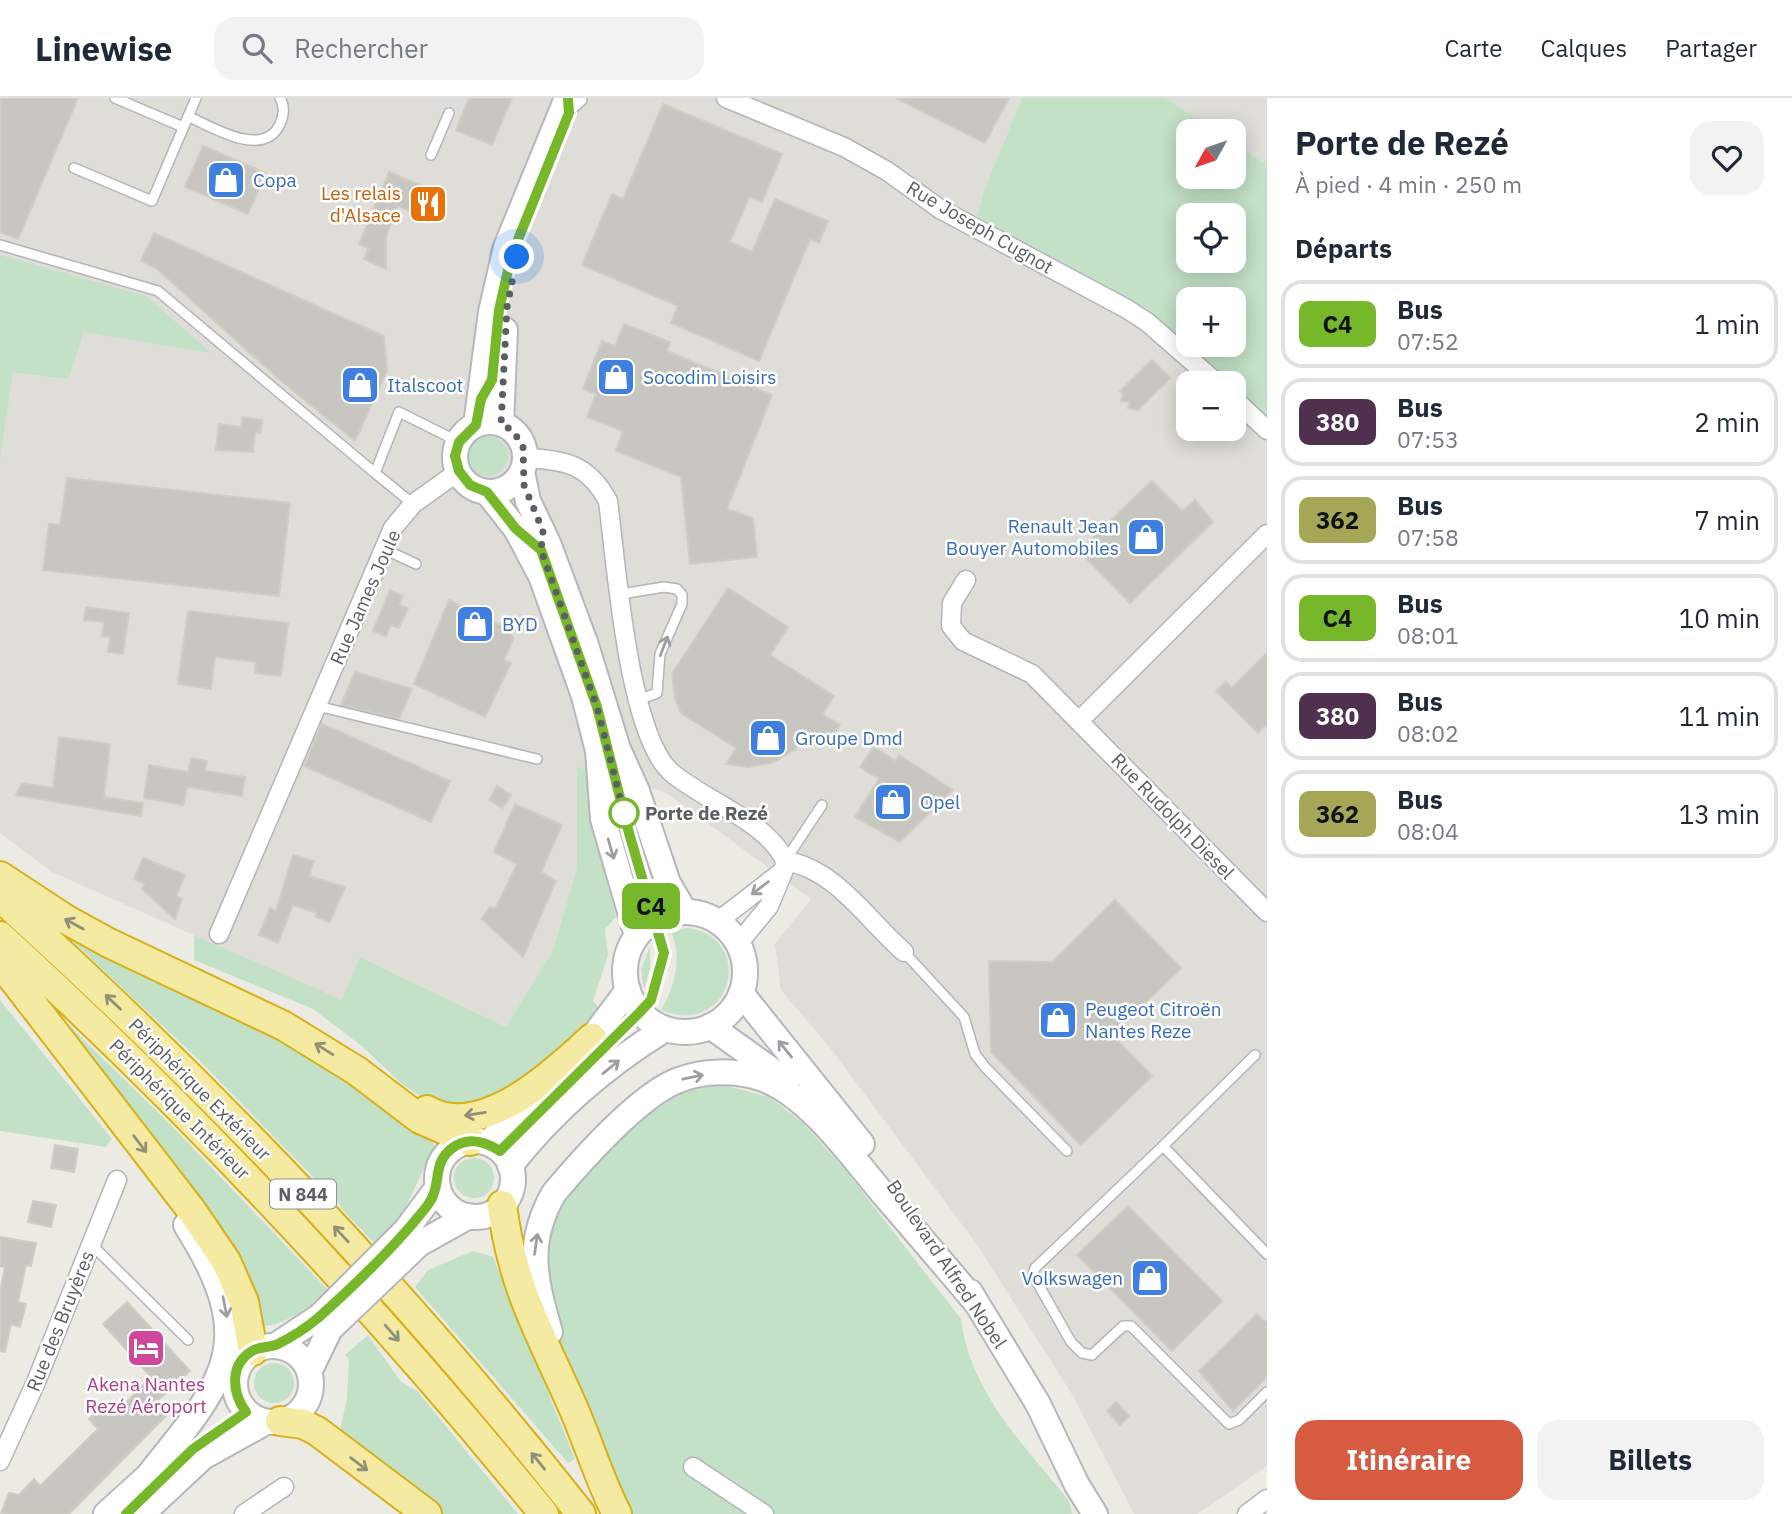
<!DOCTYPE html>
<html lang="fr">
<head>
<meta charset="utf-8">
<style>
	body { margin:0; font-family:"IBM Plex Sans",sans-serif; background:#f2f2f3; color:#1f2937; height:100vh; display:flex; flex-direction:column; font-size:26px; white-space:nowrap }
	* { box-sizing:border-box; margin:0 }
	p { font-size:23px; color:#747a83 }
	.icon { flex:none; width:38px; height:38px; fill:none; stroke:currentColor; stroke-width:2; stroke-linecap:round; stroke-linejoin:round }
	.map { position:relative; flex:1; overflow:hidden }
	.side { display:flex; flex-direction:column; background:#fff; width:525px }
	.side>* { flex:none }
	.badge { padding:0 14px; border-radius:10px; font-size:24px; line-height:46px }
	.needle { width:46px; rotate:230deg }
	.fabs { position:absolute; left:1176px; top:21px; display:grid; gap:14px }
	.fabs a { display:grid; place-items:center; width:70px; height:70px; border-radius:14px; background:#fff; box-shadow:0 4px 18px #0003; font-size:35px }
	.you { position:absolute; width:35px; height:35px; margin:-18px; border:5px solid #fff; border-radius:50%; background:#1a73e8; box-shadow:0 0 0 10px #1a73e833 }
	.map>.badge { position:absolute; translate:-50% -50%; box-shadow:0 0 0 4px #fff }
	h2 { padding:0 28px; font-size:26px; line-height:63px }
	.round { display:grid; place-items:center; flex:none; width:74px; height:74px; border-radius:21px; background:#f2f2f3 }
	.summary { display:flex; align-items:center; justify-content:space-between; height:119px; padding:0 28px }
	h1 { font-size:33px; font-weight:700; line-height:52px }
	.button { display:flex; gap:14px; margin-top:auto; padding:14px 28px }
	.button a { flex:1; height:80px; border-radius:21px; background:#d65b40; color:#fff; font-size:28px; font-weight:700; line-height:80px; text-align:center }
	.button a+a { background:#f2f2f3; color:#1f2937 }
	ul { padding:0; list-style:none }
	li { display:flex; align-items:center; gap:21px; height:88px; margin:0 14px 10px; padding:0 14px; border:4px solid #e0e1e3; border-radius:21px }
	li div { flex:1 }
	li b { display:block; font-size:26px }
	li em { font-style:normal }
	li .badge { min-width:77px; font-weight:700; text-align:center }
	header { display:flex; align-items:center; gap:42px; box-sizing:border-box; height:98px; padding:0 35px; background:#fff; border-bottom:2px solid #e0e1e3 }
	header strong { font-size:33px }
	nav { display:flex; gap:38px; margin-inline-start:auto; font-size:24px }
	.search { width:490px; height:63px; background:#f2f2f3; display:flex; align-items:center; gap:18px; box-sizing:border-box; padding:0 24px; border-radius:21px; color:#747a83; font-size:26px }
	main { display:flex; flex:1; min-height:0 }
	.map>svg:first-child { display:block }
	.industrial { fill:#deddd8 }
	.green { fill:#c2e1c6; fill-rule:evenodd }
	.building { fill:#c8c6c0; stroke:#d0cdc2; stroke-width:2 }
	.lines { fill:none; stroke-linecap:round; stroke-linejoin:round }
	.service-casing { stroke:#b4b5b9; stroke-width:12 }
	.minor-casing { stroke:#b4b5b9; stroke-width:21 }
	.secondary-casing { stroke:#b5b7bc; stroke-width:28 }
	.trunk-casing { stroke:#d8b018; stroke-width:32 }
	.service { stroke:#fff; stroke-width:9 }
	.minor { stroke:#fff; stroke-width:18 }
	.secondary { stroke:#fff; stroke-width:24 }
	.trunk { stroke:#f4eaa2; stroke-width:28 }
	.secondary-bridge-casing { stroke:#b5b7bc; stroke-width:28; stroke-linecap:butt }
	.secondary-bridge { stroke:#fff; stroke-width:24 }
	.oneway { stroke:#9d9ea1 }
	.oneway2 { stroke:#918f78 }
	.line-casing { stroke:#fff; stroke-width:16 }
	.line { stroke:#76b82a; stroke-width:10 }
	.walk { stroke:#5b5e62; stroke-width:7; stroke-dasharray:0 12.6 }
	.stop-dot { fill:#fff; stroke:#76b82a; stroke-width:3.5 }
	.labels { text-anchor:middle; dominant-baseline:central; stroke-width:5; stroke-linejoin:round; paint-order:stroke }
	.shield { fill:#fff; stroke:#8c8e91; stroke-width:2 }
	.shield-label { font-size:18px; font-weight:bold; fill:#5b5e62 }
	.shop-label { font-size:19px; fill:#366cbe; stroke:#fff; text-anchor:start }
	.food-label { font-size:19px; fill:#c56008; stroke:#fff; text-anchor:end }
	.street-label { font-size:19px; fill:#5b5e62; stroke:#fff }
	.stop-label { font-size:19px; font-weight:bold; fill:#5b5e62; stroke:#fff; text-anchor:start }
	.hotel-label { font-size:19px; fill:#b23c85; stroke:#fff }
</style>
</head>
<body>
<header>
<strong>Linewise</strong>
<div class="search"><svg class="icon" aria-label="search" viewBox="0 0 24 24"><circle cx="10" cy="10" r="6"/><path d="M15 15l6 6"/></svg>Rechercher</div>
<nav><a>Carte</a><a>Calques</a><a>Partager</a></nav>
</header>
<main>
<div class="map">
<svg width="1267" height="1416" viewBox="0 0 1267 1416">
	<rect width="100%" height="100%" fill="#ecebe3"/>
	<path class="industrial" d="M0,0H1022L985,90L977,119L1158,221L1228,285H1188V331H1234V291L1267,321V1368L1197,1416H1134L1073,1298L978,1148L831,951L781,892L775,846L811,801L665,694L577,669V770L553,852L506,929L361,859L342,903L52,774L0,735Z
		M1165,0H1267V67L1234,45V33H1216Z"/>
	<path class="green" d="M1022,0H1165L1216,33H1188V79H1234V45L1267,67V321L1234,291V285H1228L1157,221L977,118L985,90ZM1188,117H1234V163H1188ZM1188,201H1234V247H1188Z
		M0,157L146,198L211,255L84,234L68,281L13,274L0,361Z
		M468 358a20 20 0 1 1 40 0a20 20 0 1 1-40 0Z
		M577,669L594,674L592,729L616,819L605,831L608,857L593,903L600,911L583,936L491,1009L431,1005L402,986L363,949L313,911L194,862V837L342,902L360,859L506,929L553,852L577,770Z
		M688,830C757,840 732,941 661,912C675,889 683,858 670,832Z
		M70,833L155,872L367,990L435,1047L402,1117L375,1146L341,1110L329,1084L317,1083L199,962L67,838Z
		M650,848V870L644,891L641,872Z
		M0,902L112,1041L106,1049L0,1033Z
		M48,907L171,1027L328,1192C308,1209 287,1228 260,1228L251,1183L179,1074Z
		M724,987L769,999L803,1025L847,1074L961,1221C970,1295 1025,1348 1069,1403L1072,1416H630L559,1243L540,1176L543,1136L577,1080L641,1021L686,992Z
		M454 1080a20 20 0 1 1 40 0a20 20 0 1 1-40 0Z
		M473,1153L493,1159L575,1361L568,1365L415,1189L428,1172Z
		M368,1237L401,1284L417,1293L518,1416H439L338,1342L347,1300L349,1261L345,1257Z
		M254 1285a20 20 0 1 1 40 0a20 20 0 1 1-40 0Z"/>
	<path class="building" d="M0,0H78L18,141L0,134Z
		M469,0H512L492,47L456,32Z
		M896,0H1009L985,45Z
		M663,6L782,56L762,104L749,99L730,144L752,154L775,101L828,123L819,145L810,141L759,263L671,225L678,208L582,167L612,96L623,101Z
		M203,48L266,75L248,116L185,89Z
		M389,74L440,95L429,121L398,108L386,139V171L364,161L369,150L359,146Z
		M154,135L384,238L387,273L355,343L280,282L156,170L141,163Z
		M624,226L670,244L667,253L772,297L727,411L753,420L757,459L690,466L681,379L616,353L623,333L587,319L596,296L583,291L602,243L615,248Z
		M1152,262L1170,280L1138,312L1128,310L1130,304L1121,303L1123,296L1120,293Z
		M243,319L262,322L261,335L255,334L253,354L216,352L219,326L241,329Z
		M67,380L290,405L279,498L43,472L49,426L60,427Z
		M1152,383L1182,413L1195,402L1213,424L1130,505L1079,453Z
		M728,490L788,529L770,557L834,598L823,616L840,627L827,647L810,636L794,652L774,664L748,669L726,666L736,650L681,615L675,600L672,576Z
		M390,492L403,498L399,507L408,510L399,530L391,527L386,538L373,533Z
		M449,502L509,531L513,541L504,562L511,565L485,619L414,586Z
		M86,509L129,515L123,556L108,554L110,539L102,538L104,524L84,522Z
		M188,513L288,525L281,578L255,575L256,564L215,559L211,591L178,586Z
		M1267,555V626L1258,635L1216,593L1226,584L1232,590Z
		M355,574L412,591L399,621L341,607Z
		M322,626L450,683L431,724L304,668Z
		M59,639L110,646L104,699L143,705L141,718L16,697L22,685L53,690Z
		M874,649L896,663L899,657L953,692L900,744L855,719L879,681L860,669Z
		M191,660L207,663L205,673L245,679L242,698L187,689L183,707L144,700L149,667L188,674Z
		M497,688L511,697L502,710L489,702Z
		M515,706L562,727L541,774L556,783L523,859L482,821L490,809L495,811L517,766L494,754Z
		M293,757L314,763L309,778L345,789L330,824L316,819L317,815L293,807L278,845L259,837L270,810L276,813Z
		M143,760L185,777L176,798L182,801L175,821L142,791L145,786L134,781Z
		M1115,802L1181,870L1112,937L1152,978L1081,1047L991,954L989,863L1052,864Z
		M55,1047L78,1051L74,1074L51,1070Z
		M33,1103L56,1107L51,1129L28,1124Z
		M1128,1108L1222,1203L1172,1253L1077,1157Z
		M0,1139L36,1145L31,1168L26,1167L18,1204L26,1206L20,1229L11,1226L5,1254L0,1253V1194L5,1169L0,1168Z
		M127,1204L190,1273L155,1305L166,1318L69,1416H1L9,1395L19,1397L34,1381L40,1388L98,1331L89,1321L105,1306L114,1317L151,1279L103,1226Z
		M1257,1216L1267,1225V1279L1233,1313L1199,1273Z
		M1116,1304L1129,1318L1120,1327L1107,1313Z"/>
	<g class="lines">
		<defs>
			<path id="service" d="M115,0L183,29
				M569,14L582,2
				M188,18C213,30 264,61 280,26C284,17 285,8 280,0
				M431,57L449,15
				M74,70L152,103L196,0
				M0,147L158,193L375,375
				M413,406L375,375L399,314L459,344
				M384,451L416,466
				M621,496L664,489L677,491L682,497V506L660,556L657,595L638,602
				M317,608L537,661
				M785,763L822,707
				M904,854L964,919L975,956L985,969L1067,1053
				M552,999L651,902L664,855L610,657
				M1163,1048L1255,957
				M500,1053L533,1019
				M91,1146L188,1242
				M1267,1156L1163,1048L1035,1170L1033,1177L1071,1244L1082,1255L1092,1257L1123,1228H1131L1229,1326L1239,1322L1267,1294
				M163,1380L193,1351L246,1314
				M126,1416L140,1402"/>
			<path id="minor" d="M726,0L844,49L887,73L940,111L1127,211L1147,224L1217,285
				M1234,301L1267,332
				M525,360C566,362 588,366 608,403C616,463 628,638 672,675C704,702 769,725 785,763L784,772
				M966,482L952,505L951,528L963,543L1032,576L1267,814
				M1080,622L1267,436
				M785,763C835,770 868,823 904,854
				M717,824L784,772L769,808L738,846
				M219,836L393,430L413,406L459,373
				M0,1363L36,1284L117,1082
				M693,1369L764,1416
				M244,1416L284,1389
				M1247,1416L1267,1401"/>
			<path id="secondary" d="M455 359a35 35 0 1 1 70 0a35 35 0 1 1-70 0Z
				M501,326L505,232
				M476,327L491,214L506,149L567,0
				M522,373L528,403L548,445L586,547L618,651L637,693L668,785L685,814
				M487,394L516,431L541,478L584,598L598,653L603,721L637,838
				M625 874a60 60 0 1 1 120 0a60 60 0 1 1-120 0Z
				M741,895L862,1046
				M710,928L787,983
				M580,956L628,892
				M437 1081a38 38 0 1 1 76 0a38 38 0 1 1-76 0Z
				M488,1045L547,989
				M510,1068C552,1014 607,967 665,931
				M406,1132L438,1089
				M419,1146L469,1118
				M970,1194L1038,1306L1077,1387L1095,1416
				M550,1234C535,1182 525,1145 554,1095C581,1063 640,996 679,982C704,972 737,972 763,981C810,998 853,1061 885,1098C916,1134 947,1170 978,1207
				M235 1286a38 38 0 1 1 76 0a38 38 0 1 1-76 0Z
				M275,1248L320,1218
				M309,1274L330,1231
				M147,1379C227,1280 260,1245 186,1127
				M106,1416L160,1367
				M142,1416L203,1359L266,1324"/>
			<path id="trunk" d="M0,778L67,822L109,845L284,928L357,973L420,1021L470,1043
				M0,799C210,989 406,1194 581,1416
				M0,838C196,1017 376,1210 544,1416
				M0,864L192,1113L226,1163L244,1204L253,1253
				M427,1012C481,1044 556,974 592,940
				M502,1107C512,1188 540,1235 572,1307C588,1343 599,1381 617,1416
				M280,1323L303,1326L317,1333L427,1416"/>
		</defs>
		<use href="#service" class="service-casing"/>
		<use href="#minor" class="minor-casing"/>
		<use href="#secondary" class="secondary-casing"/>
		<use href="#trunk" class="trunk-casing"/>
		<use href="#service" class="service"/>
		<use href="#minor" class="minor"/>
		<use href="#secondary" class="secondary"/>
		<use href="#trunk" class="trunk"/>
		<defs>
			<path id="secondary-bridge" d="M320,1218L406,1132
				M330,1231L419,1146"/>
		</defs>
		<use href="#secondary-bridge" class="secondary-bridge-casing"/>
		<use href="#secondary-bridge" class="secondary-bridge"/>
	</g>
	<defs><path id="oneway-shaft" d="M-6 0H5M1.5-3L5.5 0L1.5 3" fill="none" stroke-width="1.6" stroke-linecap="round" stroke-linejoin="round" transform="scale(1.75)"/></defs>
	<g class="oneway">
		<use href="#oneway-shaft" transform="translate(664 548) rotate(-69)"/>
		<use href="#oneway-shaft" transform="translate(611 751) rotate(74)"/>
		<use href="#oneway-shaft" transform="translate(760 790) rotate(143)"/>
		<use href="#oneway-shaft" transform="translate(785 951) rotate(-129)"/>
		<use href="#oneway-shaft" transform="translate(611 969) rotate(-39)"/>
		<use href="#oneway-shaft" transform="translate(693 979) rotate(-12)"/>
		<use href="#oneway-shaft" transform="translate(536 1146) rotate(-82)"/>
		<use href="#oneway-shaft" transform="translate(225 1209) rotate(79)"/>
	</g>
	<g class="oneway2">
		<use href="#oneway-shaft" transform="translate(74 826) rotate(-151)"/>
		<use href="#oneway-shaft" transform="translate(113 904) rotate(-136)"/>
		<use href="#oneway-shaft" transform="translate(324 951) rotate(-148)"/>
		<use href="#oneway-shaft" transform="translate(475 1016) rotate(171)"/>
		<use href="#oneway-shaft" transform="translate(140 1046) rotate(53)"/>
		<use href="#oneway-shaft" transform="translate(341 1136) rotate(-133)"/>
		<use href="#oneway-shaft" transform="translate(392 1235) rotate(49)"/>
		<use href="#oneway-shaft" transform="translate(538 1363) rotate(-129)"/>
		<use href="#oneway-shaft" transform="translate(359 1366) rotate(37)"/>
	</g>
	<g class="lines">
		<defs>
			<path id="line" d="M126,1416L193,1351L246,1314C232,1295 229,1267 252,1253C260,1248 270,1250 278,1246C292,1239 306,1230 318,1220C356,1186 396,1148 427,1108C443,1088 431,1067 451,1051C467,1038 484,1043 500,1053L640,914L651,902L664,855L629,735L597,609L541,452L516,431L487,394L470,387L459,373L455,358L459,344L476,327L481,301L492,282L499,212L511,159L569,15L568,0"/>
		</defs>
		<use href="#line" class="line-casing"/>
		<use href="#line" class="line"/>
		<path class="walk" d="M517,159L507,209L501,326L512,332L523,348L524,387L543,433L541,452L597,609L624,715"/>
	</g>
	<defs>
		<symbol id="shop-square" viewBox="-11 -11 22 22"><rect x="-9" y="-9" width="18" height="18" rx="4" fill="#3f7fe0" stroke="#fff"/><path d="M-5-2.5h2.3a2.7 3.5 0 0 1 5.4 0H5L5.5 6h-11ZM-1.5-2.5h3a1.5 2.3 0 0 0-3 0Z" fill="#fff"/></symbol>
		<symbol id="restaurant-square" viewBox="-11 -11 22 22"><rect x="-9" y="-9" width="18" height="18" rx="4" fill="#e8710a" stroke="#fff"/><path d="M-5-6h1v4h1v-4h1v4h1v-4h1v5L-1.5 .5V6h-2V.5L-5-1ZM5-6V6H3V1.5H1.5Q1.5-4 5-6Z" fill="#fff"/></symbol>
		<symbol id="hotel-square" viewBox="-11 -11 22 22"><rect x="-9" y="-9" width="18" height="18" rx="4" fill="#d1479c" stroke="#fff"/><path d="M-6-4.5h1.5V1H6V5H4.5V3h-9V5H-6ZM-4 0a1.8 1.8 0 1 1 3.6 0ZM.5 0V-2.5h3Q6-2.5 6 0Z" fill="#fff"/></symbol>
	</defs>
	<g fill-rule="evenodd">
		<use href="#shop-square" x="204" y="60" width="44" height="44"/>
		<use href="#restaurant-square" x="406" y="84" width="44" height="44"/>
		<use href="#shop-square" x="594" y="257" width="44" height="44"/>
		<use href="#shop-square" x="338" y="265" width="44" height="44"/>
		<use href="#shop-square" x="1124" y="417" width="44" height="44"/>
		<use href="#shop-square" x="453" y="504" width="44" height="44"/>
		<use href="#shop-square" x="746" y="618" width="44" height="44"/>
		<use href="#shop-square" x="871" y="682" width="44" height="44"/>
		<use href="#shop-square" x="1036" y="900" width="44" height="44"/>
		<use href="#shop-square" x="1128" y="1158" width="44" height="44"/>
		<use href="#hotel-square" x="124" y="1228" width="44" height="44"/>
	</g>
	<circle class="stop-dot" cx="624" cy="715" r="14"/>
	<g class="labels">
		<rect class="shield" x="270" y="1081.5" width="66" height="29" rx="5"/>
		<g class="shield-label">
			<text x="303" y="1096">N 844</text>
		</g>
		<g class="shop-label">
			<text x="253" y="82">Copa</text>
			<text x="643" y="279">Socodim Loisirs</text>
			<text x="387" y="287">Italscoot</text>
			<text x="1119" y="428" text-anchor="end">Renault Jean<tspan x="1119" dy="22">Bouyer Automobiles</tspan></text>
			<text x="502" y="526">BYD</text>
			<text x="795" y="640">Groupe Dmd</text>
			<text x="920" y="704">Opel</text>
			<text x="1085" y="911">Peugeot Citroën<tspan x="1085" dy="22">Nantes Reze</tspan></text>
			<text x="1123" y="1180" text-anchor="end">Volkswagen</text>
		</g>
		<g class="food-label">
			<text x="401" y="95">Les relais<tspan x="401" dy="22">d'Alsace</tspan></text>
		</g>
		<g class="street-label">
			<text transform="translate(980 129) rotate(30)">Rue Joseph Cugnot</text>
			<text transform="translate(365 499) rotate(-66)">Rue James Joule</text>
			<text transform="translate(1173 718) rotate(46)">Rue Rudolph Diesel</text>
			<text transform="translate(200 991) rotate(45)">Périphérique Extérieur</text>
			<text transform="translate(180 1011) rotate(45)">Périphérique Intérieur</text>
			<text transform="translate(947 1166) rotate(56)">Boulevard Alfred Nobel</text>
			<text transform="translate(60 1223) rotate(-68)">Rue des Bruyères</text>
		</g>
		<g class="stop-label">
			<text x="645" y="715">Porte de Rezé</text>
		</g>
		<g class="hotel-label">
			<text x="146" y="1286">Akena Nantes<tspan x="146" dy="22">Rezé Aéroport</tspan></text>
		</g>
	</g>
</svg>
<div class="fabs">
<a><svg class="needle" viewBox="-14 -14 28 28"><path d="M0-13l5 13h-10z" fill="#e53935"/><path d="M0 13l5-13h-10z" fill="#747a83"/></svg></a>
<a><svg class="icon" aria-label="locate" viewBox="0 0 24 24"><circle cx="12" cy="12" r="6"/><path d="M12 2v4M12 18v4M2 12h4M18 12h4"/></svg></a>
<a>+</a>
<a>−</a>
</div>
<div class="you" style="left:517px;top:159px"></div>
<b class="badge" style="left:651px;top:808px;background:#76b82a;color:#111">C4</b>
</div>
<section class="side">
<div class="summary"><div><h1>Porte de Rezé</h1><p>À pied · 4 min · 250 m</p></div><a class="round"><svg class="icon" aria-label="heart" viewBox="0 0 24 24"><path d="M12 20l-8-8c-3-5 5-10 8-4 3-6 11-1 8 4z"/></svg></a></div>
<h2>Départs</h2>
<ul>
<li><span class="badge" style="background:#76b82a;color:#111">C4</span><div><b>Bus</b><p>07:52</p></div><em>1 min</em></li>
<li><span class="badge" style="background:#4f304e;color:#fff">380</span><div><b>Bus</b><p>07:53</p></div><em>2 min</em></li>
<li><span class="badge" style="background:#a5a756;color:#111">362</span><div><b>Bus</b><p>07:58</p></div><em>7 min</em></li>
<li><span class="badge" style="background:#76b82a;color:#111">C4</span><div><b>Bus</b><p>08:01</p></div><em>10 min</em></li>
<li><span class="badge" style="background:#4f304e;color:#fff">380</span><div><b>Bus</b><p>08:02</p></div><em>11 min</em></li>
<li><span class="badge" style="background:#a5a756;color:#111">362</span><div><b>Bus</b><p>08:04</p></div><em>13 min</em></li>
</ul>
<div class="button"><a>Itinéraire</a><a>Billets</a></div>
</section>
</main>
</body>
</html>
